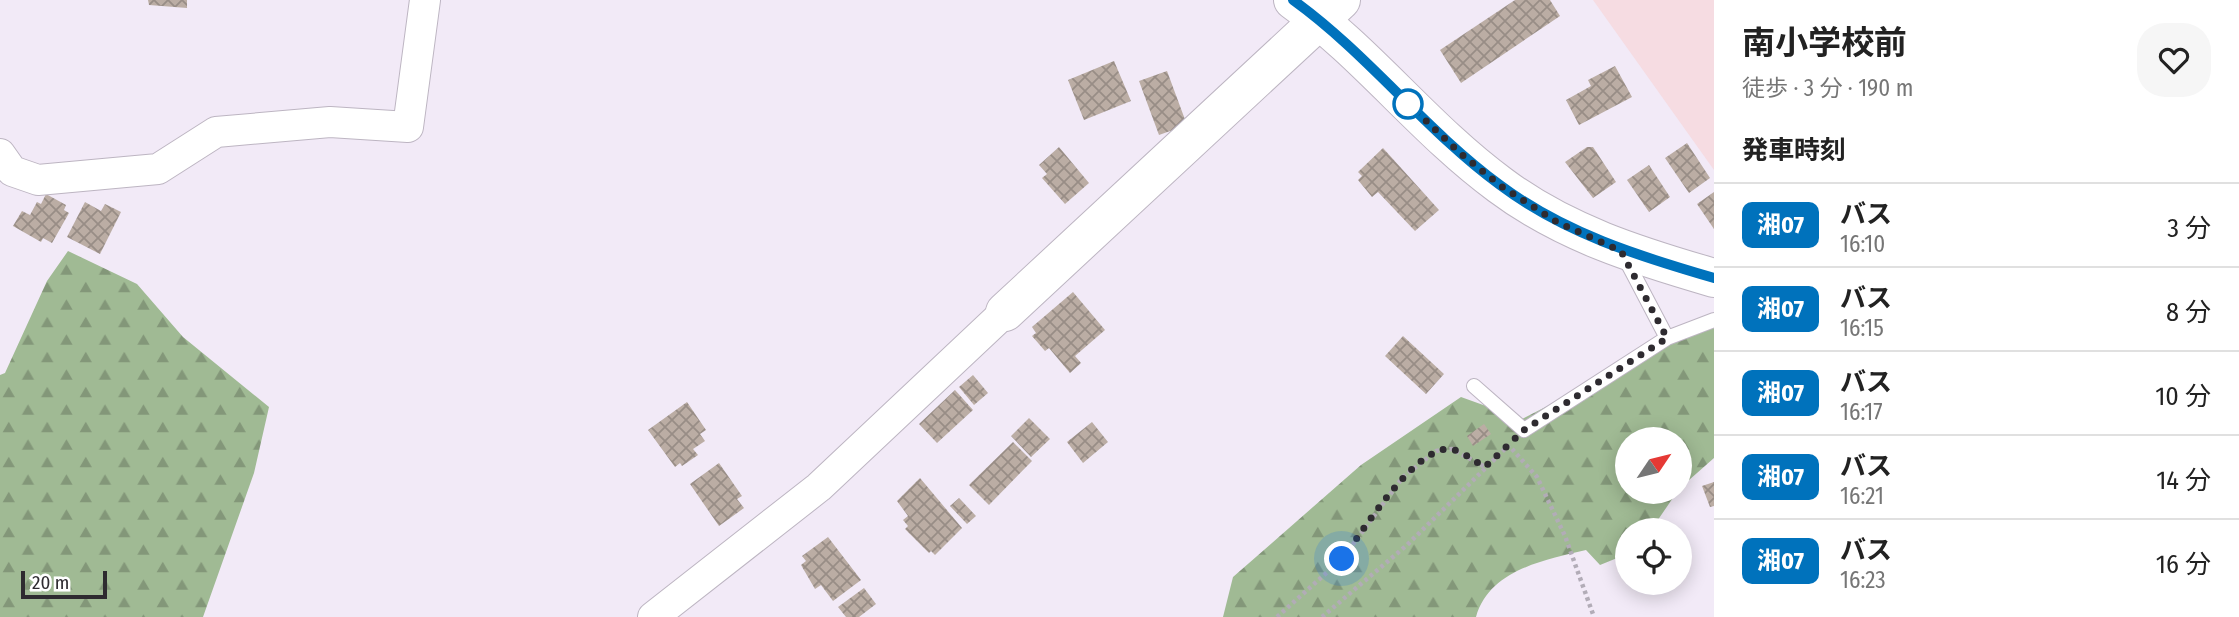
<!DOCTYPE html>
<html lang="ja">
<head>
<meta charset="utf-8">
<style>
	body { margin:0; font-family:"Fira Sans Condensed","Noto Sans JP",sans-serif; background:#f6f6f6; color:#222; height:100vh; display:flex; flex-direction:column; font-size:26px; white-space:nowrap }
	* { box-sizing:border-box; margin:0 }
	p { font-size:23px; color:#767676 }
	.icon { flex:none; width:38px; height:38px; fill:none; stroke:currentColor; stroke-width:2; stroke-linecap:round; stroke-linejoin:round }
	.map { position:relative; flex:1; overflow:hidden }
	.panel { display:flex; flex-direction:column; background:#fff; width:525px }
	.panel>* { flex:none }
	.badge { padding:0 14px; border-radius:10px; font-size:24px; line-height:46px }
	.needle { width:46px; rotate:55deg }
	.controls { position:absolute; left:1615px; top:427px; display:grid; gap:14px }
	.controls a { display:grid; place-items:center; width:77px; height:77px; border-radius:50%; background:#fff; box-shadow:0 4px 18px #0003; font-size:35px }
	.scale { position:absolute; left:21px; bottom:18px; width:86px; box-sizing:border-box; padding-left:7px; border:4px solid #2e2b30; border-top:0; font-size:19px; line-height:24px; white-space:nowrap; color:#2e2b30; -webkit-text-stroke:5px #fff; paint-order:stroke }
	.you { position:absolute; width:35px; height:35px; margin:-18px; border:5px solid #fff; border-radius:50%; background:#1a73e8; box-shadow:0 0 0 10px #1a73e833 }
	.map>.badge { position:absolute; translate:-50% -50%; box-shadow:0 0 0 4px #fff }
	h2 { padding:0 28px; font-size:26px; line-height:63px }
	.round { display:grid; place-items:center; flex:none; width:74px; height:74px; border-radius:28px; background:#f6f6f6 }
	.headline { display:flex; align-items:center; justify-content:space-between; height:119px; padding:0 28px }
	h1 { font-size:33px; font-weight:700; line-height:52px }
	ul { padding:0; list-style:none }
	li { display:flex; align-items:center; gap:21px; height:84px; padding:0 28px; border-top:2px solid #e0e0e0 }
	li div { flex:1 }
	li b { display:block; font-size:26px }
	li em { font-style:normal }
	li .badge { min-width:77px; font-weight:700; text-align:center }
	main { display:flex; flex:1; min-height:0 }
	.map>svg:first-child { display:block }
	.education { fill:#f6dce2 }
	.forest { fill:url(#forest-firs) }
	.building { fill:url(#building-cross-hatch) }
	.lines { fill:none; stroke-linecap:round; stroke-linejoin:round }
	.lane-casing { stroke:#bdb5c2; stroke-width:16 }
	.street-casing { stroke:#bdb5c2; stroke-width:32 }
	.secondary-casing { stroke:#bdb5c2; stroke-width:40 }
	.path { stroke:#b2acb7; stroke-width:4.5; stroke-dasharray:3.5 3.5; stroke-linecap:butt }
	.lane { stroke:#fff; stroke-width:14 }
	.street { stroke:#fff; stroke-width:30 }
	.secondary { stroke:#fff; stroke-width:38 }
	.line-casing { stroke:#fff; stroke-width:16 }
	.line { stroke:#0072bc; stroke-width:10 }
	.walk { stroke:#2e2b30; stroke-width:7; stroke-dasharray:0 12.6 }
	.stop-dot { fill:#fff; stroke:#0072bc; stroke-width:3.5 }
</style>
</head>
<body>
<main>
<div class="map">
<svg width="1714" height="617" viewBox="0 0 1714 617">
	<defs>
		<pattern id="forest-firs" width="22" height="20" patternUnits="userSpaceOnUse" patternTransform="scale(1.75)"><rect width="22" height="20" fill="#a0ba94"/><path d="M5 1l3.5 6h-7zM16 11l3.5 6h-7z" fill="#839779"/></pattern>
		<pattern id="building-cross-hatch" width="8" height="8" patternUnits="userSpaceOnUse" patternTransform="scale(1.75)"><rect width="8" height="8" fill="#bbada4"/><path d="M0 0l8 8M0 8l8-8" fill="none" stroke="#988d86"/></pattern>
	</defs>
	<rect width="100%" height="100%" fill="#f2eaf7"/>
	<path class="education" d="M1593,0H1714V170Z"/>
	<path class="forest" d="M68,251L137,284L183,337L269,407L254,473L203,617H0V375L5,373L47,281Z
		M1714,328V458L1680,488V439H1628V492H1677L1651,530H1628L1627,554L1600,565L1586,550C1544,560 1489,570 1476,617H1223L1233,577L1361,465L1461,397L1522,419L1676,340Z"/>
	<path class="building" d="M148,0H187V8L149,5Z
		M1515,0H1550L1560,16L1461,83L1440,50Z
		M1114,61L1131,101L1084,120L1068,80Z
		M1615,66L1632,97L1579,125L1566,100L1591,86L1588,80Z
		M1167,71L1187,125L1159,135L1139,81Z
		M1687,143L1710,178L1689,193L1665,158Z
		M1059,147L1089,183L1065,204L1042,178L1047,174L1039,165Z
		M1587,147H1593L1616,182L1593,198L1565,162Z
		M1383,148L1439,210L1415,231L1378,192L1372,197L1358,180L1362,176L1358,172Z
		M1649,165L1670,197L1649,212L1627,180Z
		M1714,192V229L1697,204Z
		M46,194L66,205L64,210L69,213L52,243L43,238L41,242L13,226L22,211L30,215L37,202L41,204Z
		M85,202L101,211L105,204L121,212L100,254L67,237Z
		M1073,292L1105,330L1075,356L1081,363L1070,373L1049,348L1045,351L1032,336L1036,333L1032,327Z
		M1403,336L1444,374L1426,394L1385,356Z
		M973,375L988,393L974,405L959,387Z
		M955,390L973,410L937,443L919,424Z
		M687,402L706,430L700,434L705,441L693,449L698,455L682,466L680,463L675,467L648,430Z
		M1029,418L1050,439L1031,457L1011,436Z
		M1092,422L1108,442L1083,463L1067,442Z
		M1484,424L1491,434L1473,446L1467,436Z
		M1013,442L1032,461L989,505L969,485Z
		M719,463L742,496L737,499L744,508L719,526L690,484Z
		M920,478L962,528L935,555L931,551L929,553L905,529L908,526L903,520L908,516L897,501Z
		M1714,482V506L1710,507L1702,486Z
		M959,498L976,516L967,524L950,506Z
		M828,537L861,580L833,601L821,585L815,589L801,565L806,561L802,556Z
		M864,588L876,604L859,617H846L838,607Z"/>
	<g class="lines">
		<defs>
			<path id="lane" d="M1625,258L1667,338L1714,320
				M1474,386L1524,430L1667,338"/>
			<path id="street" d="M0,154L12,171L38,180L158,169L216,132L330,122L408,127L425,0
				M653,617L819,487L1005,312"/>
			<path id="secondary" d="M1293,0C1368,54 1425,130 1500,185C1564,233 1638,256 1714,278
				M1005,312L1341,0"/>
		</defs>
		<use href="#lane" class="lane-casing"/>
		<use href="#street" class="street-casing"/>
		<use href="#secondary" class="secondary-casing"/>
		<path class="path" d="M1512,449L1537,477L1565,536L1594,617
			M1277,617L1342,559L1403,477L1436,451L1452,449L1485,467
			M1322,617L1407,545L1509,445"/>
		<use href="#lane" class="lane"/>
		<use href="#street" class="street"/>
		<use href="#secondary" class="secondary"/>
	</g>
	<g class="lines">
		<defs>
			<path id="line" d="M1293,0C1368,54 1425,130 1500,185C1564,233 1638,256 1714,278"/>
		</defs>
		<use href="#line" class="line-casing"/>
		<use href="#line" class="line"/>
		<path class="walk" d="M1342,559C1362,533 1415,445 1451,449C1462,451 1475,462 1485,467L1524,430L1667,338L1621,251L1557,222L1501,186L1460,153L1400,96L1408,104"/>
	</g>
	<circle class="stop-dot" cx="1408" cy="104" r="14"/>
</svg>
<div class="controls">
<a><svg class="needle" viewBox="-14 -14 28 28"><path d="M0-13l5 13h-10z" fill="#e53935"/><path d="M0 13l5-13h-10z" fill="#767676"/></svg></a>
<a><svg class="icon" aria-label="locate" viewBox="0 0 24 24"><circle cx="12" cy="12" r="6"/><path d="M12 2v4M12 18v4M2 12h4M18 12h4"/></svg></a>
</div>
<div class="scale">20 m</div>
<div class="you" style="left:1342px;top:559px"></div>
</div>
<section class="panel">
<div class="headline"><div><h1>南小学校前</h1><p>徒歩 · 3 分 · 190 m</p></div><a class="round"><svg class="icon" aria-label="heart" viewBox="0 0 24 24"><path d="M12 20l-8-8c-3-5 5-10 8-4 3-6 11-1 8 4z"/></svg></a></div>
<h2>発車時刻</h2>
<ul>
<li><span class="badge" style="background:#0072bc;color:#fff">湘07</span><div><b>バス</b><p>16:10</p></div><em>3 分</em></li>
<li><span class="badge" style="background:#0072bc;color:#fff">湘07</span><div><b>バス</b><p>16:15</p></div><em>8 分</em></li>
<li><span class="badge" style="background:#0072bc;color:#fff">湘07</span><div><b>バス</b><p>16:17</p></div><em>10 分</em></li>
<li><span class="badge" style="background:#0072bc;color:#fff">湘07</span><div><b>バス</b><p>16:21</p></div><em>14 分</em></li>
<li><span class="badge" style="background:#0072bc;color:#fff">湘07</span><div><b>バス</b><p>16:23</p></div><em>16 分</em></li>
</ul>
</section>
</main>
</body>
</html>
